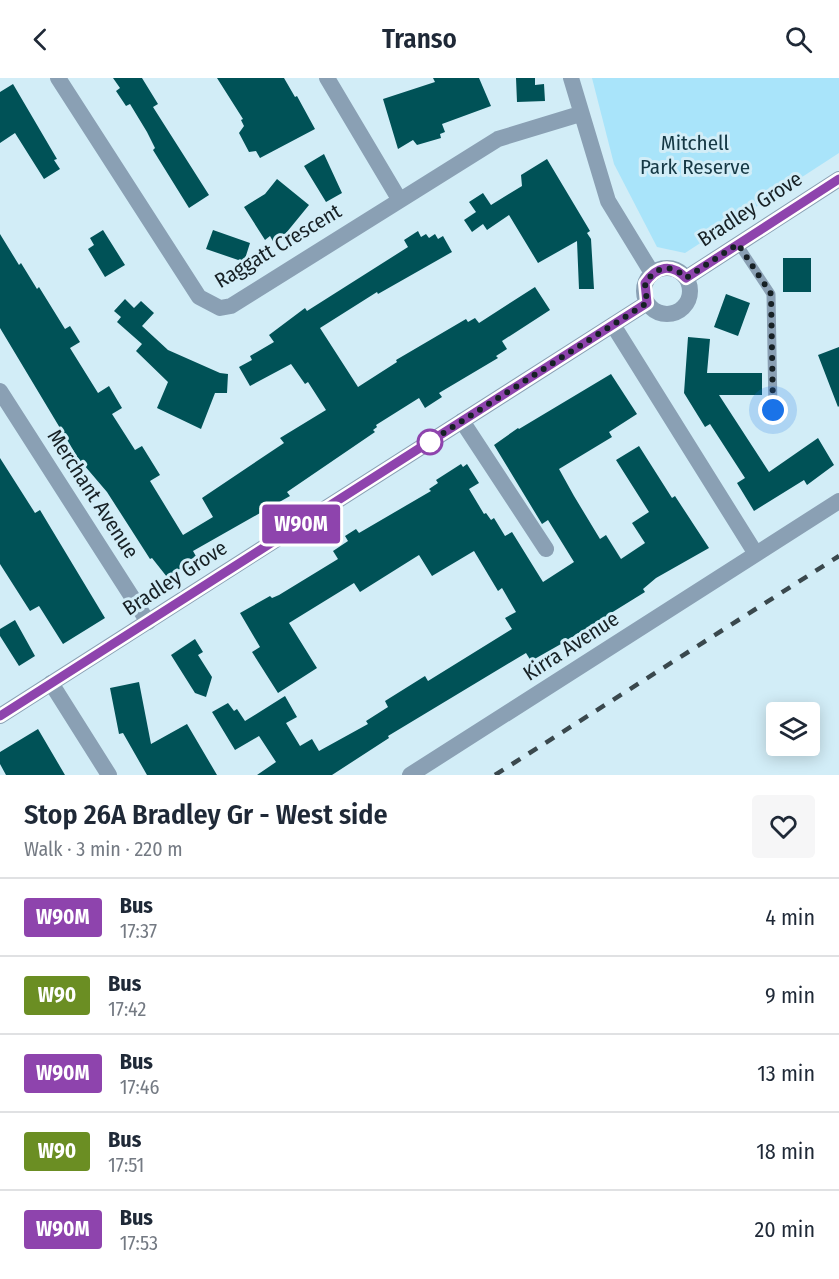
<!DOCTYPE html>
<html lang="en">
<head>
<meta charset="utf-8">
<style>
	body { margin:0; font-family:"Fira Sans Condensed",sans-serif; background:#f6f6f7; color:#1f2937; height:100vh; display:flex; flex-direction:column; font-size:22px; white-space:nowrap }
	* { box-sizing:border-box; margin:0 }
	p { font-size:20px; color:#747a83 }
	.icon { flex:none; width:33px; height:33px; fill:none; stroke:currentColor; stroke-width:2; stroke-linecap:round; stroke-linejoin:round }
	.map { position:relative; height:697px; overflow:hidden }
	.panel { display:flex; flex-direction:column; background:#fff; flex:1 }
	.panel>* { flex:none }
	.badge { padding:0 12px; border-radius:4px; font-size:21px; line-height:39px }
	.buttons { position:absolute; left:766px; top:624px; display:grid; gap:12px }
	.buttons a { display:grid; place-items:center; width:54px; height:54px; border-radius:6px; background:#fff; box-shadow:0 3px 15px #0003; font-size:30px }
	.you { position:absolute; width:30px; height:30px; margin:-15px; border:4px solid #fff; border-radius:50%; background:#1a73e8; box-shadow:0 0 0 9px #1a73e833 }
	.map>.badge { position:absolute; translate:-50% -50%; box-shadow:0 0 0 3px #fff }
	.round { display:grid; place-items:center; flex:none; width:63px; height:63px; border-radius:6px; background:#f6f6f7 }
	.overview { display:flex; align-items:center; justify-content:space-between; height:102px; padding:0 24px }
	h1 { font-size:28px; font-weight:600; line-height:45px }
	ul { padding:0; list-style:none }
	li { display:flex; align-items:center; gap:18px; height:78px; padding:0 24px; border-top:2px solid #e0e1e3 }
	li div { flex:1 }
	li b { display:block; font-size:22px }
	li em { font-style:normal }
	li .badge { min-width:66px; font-weight:700; text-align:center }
	header { display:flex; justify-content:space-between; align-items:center; height:78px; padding:0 24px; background:#fff; font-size:27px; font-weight:600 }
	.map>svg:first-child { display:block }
	.green { fill:#a9e4fa }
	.building { fill:#005257 }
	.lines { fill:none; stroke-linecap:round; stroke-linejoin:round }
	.service { stroke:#8aa0b4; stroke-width:9 }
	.minor { stroke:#8aa0b4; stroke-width:16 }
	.tertiary { stroke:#8aa0b4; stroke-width:16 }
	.rail { stroke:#3a484d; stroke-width:4.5; stroke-dasharray:10 10; stroke-linecap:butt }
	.line-casing { stroke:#fff; stroke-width:14 }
	.line { stroke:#8e44ad; stroke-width:9 }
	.walk { stroke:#172125; stroke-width:6; stroke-dasharray:0 10.8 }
	.stop-dot { fill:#fff; stroke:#8e44ad; stroke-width:3 }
	.labels { text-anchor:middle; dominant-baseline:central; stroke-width:6; stroke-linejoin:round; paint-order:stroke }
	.park-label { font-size:21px; fill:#153844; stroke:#d2edf7 }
	.street-label { font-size:21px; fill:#172125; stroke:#d2edf7 }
</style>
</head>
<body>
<header><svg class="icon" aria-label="back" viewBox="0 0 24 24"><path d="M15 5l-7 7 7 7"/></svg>Transo<svg class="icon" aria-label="search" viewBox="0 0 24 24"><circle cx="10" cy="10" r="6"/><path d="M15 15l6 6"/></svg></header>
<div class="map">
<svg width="839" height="697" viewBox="0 0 839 697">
	<rect width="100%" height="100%" fill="#d2edf7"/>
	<path class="green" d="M592,0H839V75L685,175L657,169L614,86Z"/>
	<path class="building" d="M113,0H142L158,26L153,29L209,117L189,130L153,72L155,70L147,54L130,26L126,28L116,13L120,10Z
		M217,0H284L295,19L297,18L315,51L260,80L256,73L249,74L239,55L244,48L241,42L243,41Z
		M433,0H479L491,28L442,46L445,54L440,56L441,60L417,67L413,62L398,71L383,21L435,4Z
		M516,0H535V7L544,6L545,23L517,24Z
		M13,6L57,81L54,82L60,91L44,101L15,55L0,65V14Z
		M324,76L342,115L326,124L304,88Z
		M547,81L590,153L587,155L591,161L594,211H579L577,163L538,185L509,137L487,152L483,146L472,154L464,142L476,134L469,124L483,115L491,127L522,108L521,97Z
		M277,101L309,127L282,160L274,165L270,158L265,162L244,129L265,116Z
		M103,152L125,187L105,199L88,171L94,167L90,160Z
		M213,152L250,165L244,184L206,171Z
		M418,153L421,159L426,156L429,160L435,156L438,161L443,158L452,174L378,216L377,214L320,250L358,309L397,284L396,282L466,241L468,244L475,240L479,245L535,209L550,232L502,263L507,271L496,278L498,280L439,315L442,319L425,330L419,320L376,347L377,349L373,352L375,354L287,414L290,418L193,473L197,480L167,499L152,480L150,481L107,414L78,380L0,250V156L19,187L21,185L37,211L39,209L65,251L70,248L80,264L70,270L98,315L109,308L122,330L112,336L135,372L142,368L160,397L150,403L183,457L213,439L202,420L284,365L280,360L326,332L308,304L305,306L291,286L250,308L239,289L252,282L250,278L274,264L269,257L305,230L307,233L408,169L404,162Z
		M783,180H811V214H783Z
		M726,216L750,225L738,258L714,249Z
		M125,221L134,230L141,223L154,235L142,248L168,272L220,295L228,296L227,315H215L201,351L157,330L168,304L136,273L142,266L117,244L121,239L114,233Z
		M688,259L710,261L707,295H762V317H719L769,394L818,360L834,387L807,407L804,402L754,433L737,405L745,400L710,346L705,349L684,315Z
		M839,269V328L838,329L818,277Z
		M611,296L637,336L609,354L612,359L559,391L574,418L600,461L606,457L621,481L645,465L632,445L649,434L616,382L639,368L672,420L675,418L709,470L656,500L643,511L645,514L561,566L531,583L526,575L388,658L389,660L332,697H257L276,684L259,658L235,672L212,634L228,625L234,633L237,631L245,643L285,618L297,639L286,645L300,668L312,661L319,673L368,646L366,643L388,629L385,623L425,598L428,603L512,551L505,540L516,534L502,510L498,513L474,473L432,498L419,477L360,514L354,505L289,545L317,590L278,615L252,574L260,569L240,535L270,518L272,520L279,517L338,481L333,473L348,463L345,458L356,451L359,455L431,413L429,411L438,405L436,402L461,386L463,389L467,386L479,405L469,411L484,436L486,435L491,442L494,440L505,458L512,454L543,504L574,484L548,442L542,446L494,367L518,350L519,351Z
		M0,380L35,435L40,432L105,540L63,566L39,528L30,533L0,486Z
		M15,542L35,578L19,588L0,558V551Z
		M195,561L203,574L198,577L212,599L206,619L195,615L171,577Z
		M139,604L151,666L187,646L217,697H147L123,655L119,656L110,610Z
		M38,651L65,697H6L0,686V674Z"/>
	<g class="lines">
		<path class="service" d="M738,166L771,216L773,332"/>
		<path class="minor" d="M58,0L199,219L220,230L231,228L498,61L580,36
			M327,0L399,121
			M571,0L608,123L652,195
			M613,247L756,476
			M0,313L148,544
			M462,343L546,471
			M51,605L109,697
			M410,697L839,423"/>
		<path class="tertiary" d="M644 213a23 23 0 1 1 46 0a23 23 0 1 1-46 0Z
			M686,200L839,101
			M0,638L647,225"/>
		<path class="rail" d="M495,697L839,478"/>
	</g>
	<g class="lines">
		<defs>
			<path id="line" d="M0,638L647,225L645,205C657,188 671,185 686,200L839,101"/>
		</defs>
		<use href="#line" class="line-casing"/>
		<use href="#line" class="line"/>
		<path class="walk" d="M430,364L423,368L647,225L645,205C657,188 671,185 686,200L738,166L771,216L773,332"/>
	</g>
	<circle class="stop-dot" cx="430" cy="364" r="12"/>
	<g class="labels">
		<g class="park-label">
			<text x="695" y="65">Mitchell<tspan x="695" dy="24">Park Reserve</tspan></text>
		</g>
		<g class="street-label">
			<text transform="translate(750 131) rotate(-33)">Bradley Grove</text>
			<text transform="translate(278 168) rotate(-31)">Raggatt Crescent</text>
			<text transform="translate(93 416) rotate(57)">Merchant Avenue</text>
			<text transform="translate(175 500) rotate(-33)">Bradley Grove</text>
			<text transform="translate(571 568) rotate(-33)">Kirra Avenue</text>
		</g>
	</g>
</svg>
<div class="buttons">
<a><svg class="icon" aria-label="layers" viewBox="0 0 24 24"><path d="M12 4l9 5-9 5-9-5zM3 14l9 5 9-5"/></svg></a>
</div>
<div class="you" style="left:773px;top:332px"></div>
<b class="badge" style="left:301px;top:446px;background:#8e44ad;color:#fff">W90M</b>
</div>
<section class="panel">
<div class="overview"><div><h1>Stop 26A Bradley Gr - West side</h1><p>Walk · 3 min · 220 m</p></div><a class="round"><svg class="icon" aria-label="heart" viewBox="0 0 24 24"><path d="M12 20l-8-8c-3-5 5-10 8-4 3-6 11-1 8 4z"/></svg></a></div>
<ul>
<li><span class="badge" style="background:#8e44ad;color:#fff">W90M</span><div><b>Bus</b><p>17:37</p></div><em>4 min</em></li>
<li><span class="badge" style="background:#6b8e23;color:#fff">W90</span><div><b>Bus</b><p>17:42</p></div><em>9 min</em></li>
<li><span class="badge" style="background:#8e44ad;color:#fff">W90M</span><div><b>Bus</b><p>17:46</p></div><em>13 min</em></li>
<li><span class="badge" style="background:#6b8e23;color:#fff">W90</span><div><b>Bus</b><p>17:51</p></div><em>18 min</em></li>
<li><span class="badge" style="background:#8e44ad;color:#fff">W90M</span><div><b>Bus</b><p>17:53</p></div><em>20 min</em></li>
</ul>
</section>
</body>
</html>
